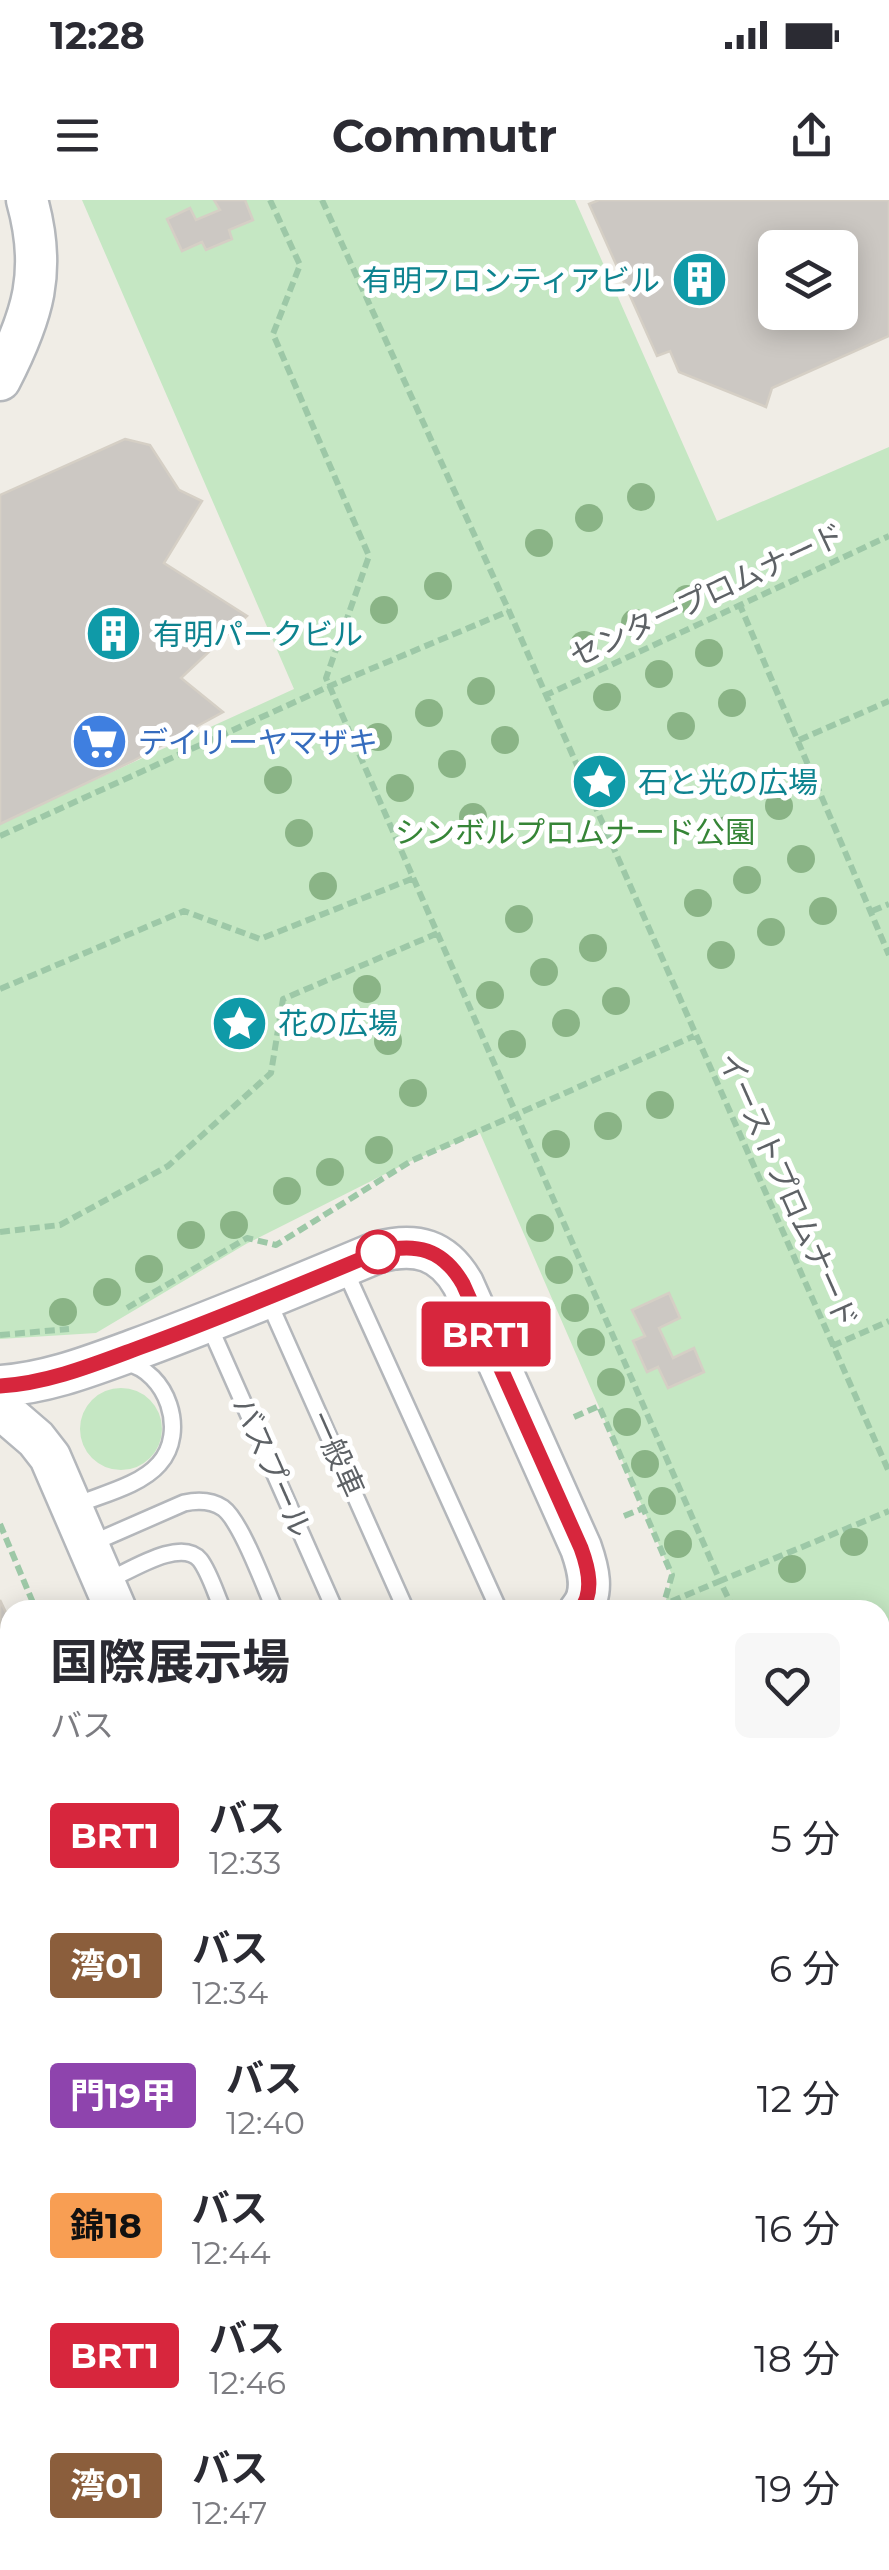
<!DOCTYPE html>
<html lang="ja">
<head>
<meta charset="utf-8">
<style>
	body { margin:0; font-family:Montserrat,"Noto Sans JP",sans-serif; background:#f7f7f7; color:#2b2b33; height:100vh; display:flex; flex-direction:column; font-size:38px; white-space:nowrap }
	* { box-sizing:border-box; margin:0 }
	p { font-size:32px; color:#7c7c81 }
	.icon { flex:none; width:55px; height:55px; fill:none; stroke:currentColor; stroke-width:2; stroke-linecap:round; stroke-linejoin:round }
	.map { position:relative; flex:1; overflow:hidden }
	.sheet { position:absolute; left:0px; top:1400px; width:890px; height:970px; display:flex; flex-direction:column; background:#fff; border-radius:30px 30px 0 0; box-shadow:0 5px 25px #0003 }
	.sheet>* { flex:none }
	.badge { padding:0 20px; border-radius:8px; font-size:35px; line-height:65px }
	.buttons { position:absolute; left:758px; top:30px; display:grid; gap:20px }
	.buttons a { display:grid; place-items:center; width:100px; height:100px; border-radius:15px; background:#fff; box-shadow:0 5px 25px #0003; font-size:50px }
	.map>.badge { position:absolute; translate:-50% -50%; box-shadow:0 0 0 5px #fff }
	.round { display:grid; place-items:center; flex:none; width:105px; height:105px; border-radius:15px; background:#f7f7f7 }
	.overview { display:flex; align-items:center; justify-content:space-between; height:170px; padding:0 50px }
	h1 { font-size:48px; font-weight:700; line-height:75px }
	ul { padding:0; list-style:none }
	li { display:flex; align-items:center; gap:30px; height:130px; padding:0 50px }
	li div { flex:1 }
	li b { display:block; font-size:38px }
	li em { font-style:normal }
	li .badge { min-width:110px; font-weight:700; text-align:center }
	.status { display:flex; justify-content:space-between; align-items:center; height:70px; padding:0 50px; background:#fff; direction:ltr }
	.status svg { height:28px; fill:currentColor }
	header { display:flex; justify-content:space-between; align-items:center; height:130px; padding:0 50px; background:#fff; font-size:45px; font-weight:700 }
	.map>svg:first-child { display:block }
	.green { fill:#c5e7c3 }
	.building { fill:#ccc8c3; stroke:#d5cfc5; stroke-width:2.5; fill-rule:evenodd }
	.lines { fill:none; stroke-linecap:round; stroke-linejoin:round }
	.service-casing { stroke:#b4b7bb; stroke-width:20 }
	.tertiary-casing { stroke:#b4b7bb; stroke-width:45 }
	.trunk-casing { stroke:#f39f03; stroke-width:58 }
	.motorway-casing { stroke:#f39f03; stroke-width:60 }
	.path { stroke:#9dc8a7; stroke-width:6; stroke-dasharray:10 5; stroke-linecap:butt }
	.service { stroke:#fff; stroke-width:15 }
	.tertiary { stroke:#fff; stroke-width:40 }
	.trunk { stroke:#fde6a0; stroke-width:52 }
	.motorway { stroke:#fcdd92; stroke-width:55 }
	.tree { fill:#8ab486 }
	.line-casing { stroke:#fff; stroke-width:22 }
	.line { stroke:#d7263d; stroke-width:15 }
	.stop-dot { fill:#fff; stroke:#d7263d; stroke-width:5 }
	.labels { text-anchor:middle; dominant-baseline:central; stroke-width:10; stroke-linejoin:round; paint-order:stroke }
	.culture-label { font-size:30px; fill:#0d838f; stroke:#fff; text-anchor:start }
	.street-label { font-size:30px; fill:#5e6266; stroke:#fff }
	.shop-label { font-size:30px; fill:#366cbe; stroke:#fff; text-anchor:start }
	.park-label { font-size:30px; fill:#368537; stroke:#fff }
</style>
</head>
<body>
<div class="status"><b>12:28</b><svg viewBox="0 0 49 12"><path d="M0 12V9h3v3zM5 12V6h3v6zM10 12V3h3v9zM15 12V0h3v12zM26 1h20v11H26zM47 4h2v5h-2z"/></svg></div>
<header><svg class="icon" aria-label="menu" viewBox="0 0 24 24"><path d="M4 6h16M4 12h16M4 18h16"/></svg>Commutr<svg class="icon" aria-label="share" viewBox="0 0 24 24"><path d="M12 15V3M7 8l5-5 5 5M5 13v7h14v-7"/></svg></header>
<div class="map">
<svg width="889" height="2370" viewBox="0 0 889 2370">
	<rect width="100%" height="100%" fill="#f0ede6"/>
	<path class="green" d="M82,0H575L717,321L889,247V1622L880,1626V1410H672L665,1404L672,1375L480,933L411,961L246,1044L96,1133L0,1139V623L294,489Z
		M80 1229a41 41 0 1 1 82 0a41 41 0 1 1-82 0Z
		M889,2279V2370H683L706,2360H880V2283Z"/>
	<path class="building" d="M214,0H245L253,20L229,30L232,39L206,50L202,42L182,51L167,19L190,8L196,20L220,10Z
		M599,0H889V136L772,188L766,207L679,172L670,151L657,156L589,4ZM775,48H840V112H775Z
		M125,239L150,245L179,290L202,301L164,363L247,416L181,478L223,512L133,561L0,624V295Z
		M669,1093L680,1118L659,1128L673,1158L694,1148L704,1172L668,1188L658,1167L647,1172L633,1141L645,1136L632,1110Z
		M0,1400L10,1421V1684L0,1661Z
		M0,1680L10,1702V1840L0,1845Z"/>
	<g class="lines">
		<defs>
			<path id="service" d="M344,1068L499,1410
				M267,1098L406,1410
				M208,1123L335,1410
				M74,1306C99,1295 140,1286 159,1264C188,1232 167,1171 126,1163
				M88,1345L184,1303C198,1300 211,1300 223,1308C241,1321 265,1388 275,1410
				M107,1381C130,1371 181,1337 200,1360C210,1373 216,1395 223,1410"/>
			<path id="tertiary" d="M0,180C33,116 47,71 27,0
				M0,1186C47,1183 90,1166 134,1150C216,1120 297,1086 378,1052C416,1042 443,1049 463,1084L581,1348C588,1368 595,1393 580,1410
				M0,1208L36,1239L50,1257L116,1410"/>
			<path id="trunk" d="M880,1678L889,1674
				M880,1719L889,1714
				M0,2045L10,2040
				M0,2120L10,2116
				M880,2196L889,2192
				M880,2240L889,2236
				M483,2370L506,2360
				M583,2370L605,2360"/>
			<path id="motorway" d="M880,1886L889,1882
				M880,2000L889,1996
				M0,2272L10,2268
				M37,2370L60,2360"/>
		</defs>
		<use href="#service" class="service-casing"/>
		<use href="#tertiary" class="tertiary-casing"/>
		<use href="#trunk" class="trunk-casing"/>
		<use href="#motorway" class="motorway-casing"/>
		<path class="path" d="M270,0L300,65L273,134L369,356L326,478L720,1381L665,1404
			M322,0L509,411L889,1272
			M739,403L889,755
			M544,496L889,336
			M799,540L889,501
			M0,636L330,486L509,411
			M872,711L889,704
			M0,789L184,711L260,739L414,678
			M0,1032L60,1025L168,966L271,873L283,799L438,733
			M127,1108L247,1038L276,1045L411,961L694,836
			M0,1135L69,1129
			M832,1146L889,1121
			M574,1217L599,1206L672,1375L662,1410
			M624,1316L644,1308
			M0,1324L36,1410
			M734,1410L720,1381L889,1311
			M0,1490L10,1486
			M880,1497H889"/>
		<use href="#service" class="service"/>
		<use href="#tertiary" class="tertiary"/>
		<use href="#trunk" class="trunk"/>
		<use href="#motorway" class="motorway"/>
	</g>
	<g class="tree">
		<circle cx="641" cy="297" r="14"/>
		<circle cx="589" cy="318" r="14"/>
		<circle cx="539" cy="343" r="14"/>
		<circle cx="438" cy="386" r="14"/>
		<circle cx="687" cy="399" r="14"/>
		<circle cx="384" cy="410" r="14"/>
		<circle cx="635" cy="423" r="14"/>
		<circle cx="584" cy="445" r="14"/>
		<circle cx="709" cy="453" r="14"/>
		<circle cx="659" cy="474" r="14"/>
		<circle cx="481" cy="491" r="14"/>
		<circle cx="607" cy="497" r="14"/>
		<circle cx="732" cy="503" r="14"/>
		<circle cx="429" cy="513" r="14"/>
		<circle cx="681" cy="526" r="14"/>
		<circle cx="378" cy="537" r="14"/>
		<circle cx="505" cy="540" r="14"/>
		<circle cx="452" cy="564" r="14"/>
		<circle cx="278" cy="580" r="14"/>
		<circle cx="400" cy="588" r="14"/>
		<circle cx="779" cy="606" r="14"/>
		<circle cx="473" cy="617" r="14"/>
		<circle cx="727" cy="630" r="14"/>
		<circle cx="299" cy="633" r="14"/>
		<circle cx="801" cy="659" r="14"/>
		<circle cx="747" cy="680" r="14"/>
		<circle cx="323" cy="686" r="14"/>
		<circle cx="698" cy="703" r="14"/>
		<circle cx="823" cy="711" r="14"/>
		<circle cx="519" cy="719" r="14"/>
		<circle cx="771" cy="732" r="14"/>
		<circle cx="593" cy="748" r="14"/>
		<circle cx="721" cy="755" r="14"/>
		<circle cx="544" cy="772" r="14"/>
		<circle cx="367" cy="789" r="14"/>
		<circle cx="490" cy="795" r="14"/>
		<circle cx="616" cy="801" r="14"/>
		<circle cx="566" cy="823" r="14"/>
		<circle cx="388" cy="841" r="14"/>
		<circle cx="512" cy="844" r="14"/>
		<circle cx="413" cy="893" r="14"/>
		<circle cx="660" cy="905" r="14"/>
		<circle cx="608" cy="926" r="14"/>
		<circle cx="556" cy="944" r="14"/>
		<circle cx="379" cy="950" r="14"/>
		<circle cx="330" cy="972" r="14"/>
		<circle cx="287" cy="991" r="14"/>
		<circle cx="234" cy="1025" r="14"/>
		<circle cx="540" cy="1028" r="14"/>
		<circle cx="191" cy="1035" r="14"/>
		<circle cx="149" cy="1069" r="14"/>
		<circle cx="559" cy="1070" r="14"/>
		<circle cx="107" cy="1092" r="14"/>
		<circle cx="575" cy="1108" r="14"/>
		<circle cx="63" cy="1112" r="14"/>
		<circle cx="591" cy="1142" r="14"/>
		<circle cx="611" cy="1182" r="14"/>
		<circle cx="627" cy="1222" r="14"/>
		<circle cx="645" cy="1264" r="14"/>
		<circle cx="662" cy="1301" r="14"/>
		<circle cx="854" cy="1342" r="14"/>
		<circle cx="678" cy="1344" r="14"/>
		<circle cx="792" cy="1369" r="14"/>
	</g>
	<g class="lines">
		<defs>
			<path id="line" d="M0,1186C49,1183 95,1164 141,1147C221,1118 299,1085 378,1052C416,1042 443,1049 463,1084L581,1348C588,1367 595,1393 580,1410"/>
		</defs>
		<use href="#line" class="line-casing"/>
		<use href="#line" class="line"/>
	</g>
	<defs>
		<symbol id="building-disc" viewBox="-11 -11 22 22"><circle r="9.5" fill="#0f9aa8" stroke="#fff"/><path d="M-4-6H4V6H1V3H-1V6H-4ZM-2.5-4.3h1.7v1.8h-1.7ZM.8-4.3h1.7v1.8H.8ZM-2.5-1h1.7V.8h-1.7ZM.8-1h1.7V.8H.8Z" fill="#fff"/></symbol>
		<symbol id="supermarket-disc" viewBox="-11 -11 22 22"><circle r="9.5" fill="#3f7fe0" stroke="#fff"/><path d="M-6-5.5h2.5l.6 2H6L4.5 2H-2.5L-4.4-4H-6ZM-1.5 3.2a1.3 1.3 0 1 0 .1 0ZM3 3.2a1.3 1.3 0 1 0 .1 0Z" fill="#fff"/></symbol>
		<symbol id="sight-disc" viewBox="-11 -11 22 22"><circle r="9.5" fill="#0f9aa8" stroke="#fff"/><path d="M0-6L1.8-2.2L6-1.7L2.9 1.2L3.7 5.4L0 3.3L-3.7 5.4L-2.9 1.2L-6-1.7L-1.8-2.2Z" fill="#fff"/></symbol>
	</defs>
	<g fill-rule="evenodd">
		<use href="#building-disc" x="668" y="48" width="63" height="63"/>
		<use href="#building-disc" x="82" y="402" width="63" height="63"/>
		<use href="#supermarket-disc" x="68" y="510" width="63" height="63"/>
		<use href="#sight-disc" x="568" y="550" width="63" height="63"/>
		<use href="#sight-disc" x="208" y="792" width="63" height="63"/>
	</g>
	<circle class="stop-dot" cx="378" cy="1052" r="20"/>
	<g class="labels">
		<g class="culture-label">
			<text x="660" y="80" text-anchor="end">有明フロンティアビル</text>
			<text x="153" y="434">有明パークビル</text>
			<text x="638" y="582">石と光の広場</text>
			<text x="278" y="823">花の広場</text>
		</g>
		<g class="street-label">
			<text transform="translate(707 395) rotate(-25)">センタープロムナード</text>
			<text transform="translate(788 990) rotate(66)">イーストプロムナード</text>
			<text transform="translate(337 1254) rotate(66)">一般車</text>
			<text transform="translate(272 1267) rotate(66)">バスプール</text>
		</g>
		<g class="shop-label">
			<text x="138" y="542">デイリーヤマザキ</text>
		</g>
		<g class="park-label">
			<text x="575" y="632">シンボルプロムナード公園</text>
		</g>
	</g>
</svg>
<div class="buttons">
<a><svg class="icon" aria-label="layers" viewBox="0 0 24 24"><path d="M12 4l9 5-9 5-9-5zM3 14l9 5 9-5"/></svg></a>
</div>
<b class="badge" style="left:486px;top:1134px;background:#d7263d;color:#fff">BRT1</b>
<section class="sheet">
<div class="overview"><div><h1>国際展示場</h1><p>バス</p></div><a class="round"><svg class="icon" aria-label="heart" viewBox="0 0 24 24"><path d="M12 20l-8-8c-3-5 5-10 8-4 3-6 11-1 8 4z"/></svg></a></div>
<ul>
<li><span class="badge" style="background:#d7263d;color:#fff">BRT1</span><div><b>バス</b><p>12:33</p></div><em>5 分</em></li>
<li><span class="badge" style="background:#8b5e3c;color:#fff">湾01</span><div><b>バス</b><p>12:34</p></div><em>6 分</em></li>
<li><span class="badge" style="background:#8e44ad;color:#fff">門19甲</span><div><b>バス</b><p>12:40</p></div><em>12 分</em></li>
<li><span class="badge" style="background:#f89e53;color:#111">錦18</span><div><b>バス</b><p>12:44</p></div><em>16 分</em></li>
<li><span class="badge" style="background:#d7263d;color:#fff">BRT1</span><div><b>バス</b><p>12:46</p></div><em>18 分</em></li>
<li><span class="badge" style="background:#8b5e3c;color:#fff">湾01</span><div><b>バス</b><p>12:47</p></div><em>19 分</em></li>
</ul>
</section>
</div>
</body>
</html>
